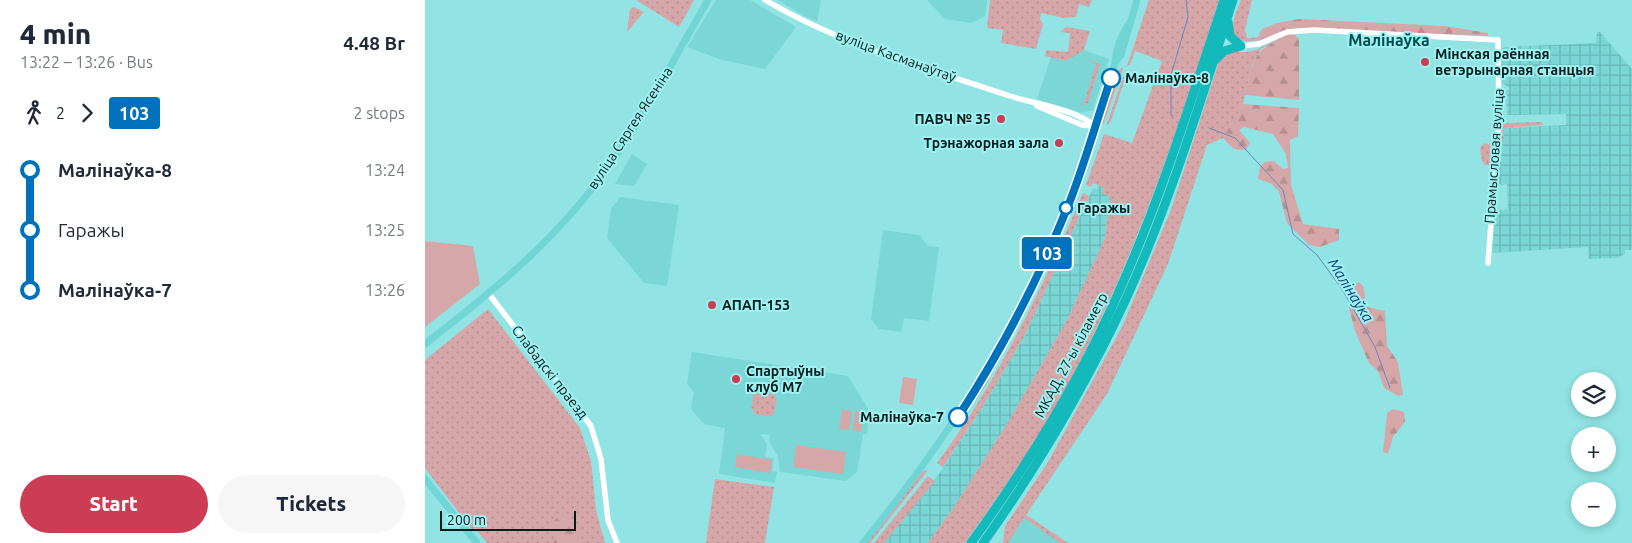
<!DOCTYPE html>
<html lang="en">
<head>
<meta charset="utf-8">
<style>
	body { margin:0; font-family:Ubuntu,sans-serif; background:#f6f6f7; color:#1f2937; height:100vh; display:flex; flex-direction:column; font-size:19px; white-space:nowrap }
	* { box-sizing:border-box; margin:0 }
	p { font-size:16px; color:#747a83 }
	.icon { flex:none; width:28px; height:28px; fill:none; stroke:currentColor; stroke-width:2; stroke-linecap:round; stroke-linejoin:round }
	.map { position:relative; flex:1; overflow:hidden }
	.sheet { display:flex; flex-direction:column; background:#fff; width:425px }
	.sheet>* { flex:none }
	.badge { padding:0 10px; border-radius:4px; font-size:18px; line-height:32px }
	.tools { position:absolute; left:1146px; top:372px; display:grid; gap:10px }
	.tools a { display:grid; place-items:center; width:45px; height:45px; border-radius:50%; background:#fff; box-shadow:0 2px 8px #0003; font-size:25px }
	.scale { position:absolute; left:15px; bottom:12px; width:136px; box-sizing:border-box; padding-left:5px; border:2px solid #021c1c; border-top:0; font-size:14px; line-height:18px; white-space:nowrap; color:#021c1c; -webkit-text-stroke:4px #9ff1f2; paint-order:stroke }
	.map>.badge { position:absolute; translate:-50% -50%; box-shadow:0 0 0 2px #fff }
	.legs { display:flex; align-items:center; gap:8px; height:55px; padding:0 20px; font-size:16px }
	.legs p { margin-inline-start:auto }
	.summary { display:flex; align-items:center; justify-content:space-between; height:85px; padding:0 20px }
	h1 { font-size:28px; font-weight:800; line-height:38px }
	.cta { display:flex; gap:10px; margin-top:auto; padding:10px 20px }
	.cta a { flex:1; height:58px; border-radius:30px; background:#cc3c52; color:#fff; font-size:20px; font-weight:800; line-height:58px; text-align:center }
	.cta a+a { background:#f6f6f7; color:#1f2937 }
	ul { padding:0 20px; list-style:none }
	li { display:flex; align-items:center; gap:18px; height:60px; font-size:19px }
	li i { display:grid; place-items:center; width:8px; height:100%; margin:0 6px; background:currentColor }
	li i::after { content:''; width:12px; height:12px; margin:-6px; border:4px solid; border-radius:50%; background:#fff }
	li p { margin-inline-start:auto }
	li:first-child i { background:linear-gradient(#0000 50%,currentColor 0) }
	li:last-child i { background:linear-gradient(currentColor 50%,#0000 0) }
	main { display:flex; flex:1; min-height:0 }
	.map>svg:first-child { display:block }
	.built { fill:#7bd6d6 }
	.industrial { fill:url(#industrial-grid) }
	.grass { fill:url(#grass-dots) }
	.forest { fill:url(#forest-firs) }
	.park { fill:#d6a7a9 }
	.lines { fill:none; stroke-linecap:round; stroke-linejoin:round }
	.stream { stroke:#658abd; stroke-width:1 }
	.minor { stroke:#fff; stroke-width:5.5 }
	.major { stroke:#71d5d6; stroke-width:7 }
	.highway { stroke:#13b9bb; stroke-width:9 }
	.line-1-casing { stroke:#fff; stroke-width:11 }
	.line-1 { stroke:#0072bc; stroke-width:8 }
	.poi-dot { fill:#cc3c52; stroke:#9ff1f2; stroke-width:2 }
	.stop-1-dot { fill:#fff; stroke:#0072bc; stroke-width:2.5 }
	.labels { text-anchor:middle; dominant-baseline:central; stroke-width:4; stroke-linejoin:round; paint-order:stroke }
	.poi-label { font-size:14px; font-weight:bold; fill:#021c1c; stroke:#9ff1f2; text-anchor:start }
	.street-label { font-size:14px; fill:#021c1c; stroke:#9ff1f2 }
	.stop-label { font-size:14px; font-weight:bold; fill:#021c1c; stroke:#9ff1f2; text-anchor:start }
	.water-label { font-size:15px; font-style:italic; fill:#0a3e7c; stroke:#9ff1f2 }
	.quarter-label { font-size:16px; font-weight:bold; fill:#034c4d; stroke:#9ff1f2 }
</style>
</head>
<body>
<main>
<section class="sheet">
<div class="summary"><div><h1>4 min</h1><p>13:22 – 13:26 · Bus</p></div><b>4.48 Br</b></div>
<div class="legs"><svg class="icon" aria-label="walk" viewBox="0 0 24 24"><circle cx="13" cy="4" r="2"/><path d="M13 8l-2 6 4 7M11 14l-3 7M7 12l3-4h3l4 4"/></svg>2<svg class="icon" aria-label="forward" viewBox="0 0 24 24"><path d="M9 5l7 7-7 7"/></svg><b class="badge" style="background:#0072bc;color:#fff">103</b><p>2 stops</p></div>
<ul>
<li><i style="color:#0072bc"></i><b>Малінаўка-8</b><p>13:24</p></li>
<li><i style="color:#0072bc"></i><span>Гаражы</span><p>13:25</p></li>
<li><i style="color:#0072bc"></i><b>Малінаўка-7</b><p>13:26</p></li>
</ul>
<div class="cta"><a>Start</a><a>Tickets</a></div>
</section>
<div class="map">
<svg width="1207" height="543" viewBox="0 0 1207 543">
	<defs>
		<pattern id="industrial-grid" width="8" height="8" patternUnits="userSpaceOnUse" patternTransform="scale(1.25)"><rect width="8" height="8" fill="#7bd6d6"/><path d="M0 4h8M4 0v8" fill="none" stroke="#69b7b7"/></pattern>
		<pattern id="grass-dots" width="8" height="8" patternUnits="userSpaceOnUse" patternTransform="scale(1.25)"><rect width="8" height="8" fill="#d6a7a9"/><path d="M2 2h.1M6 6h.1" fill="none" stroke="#b68f91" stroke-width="1.8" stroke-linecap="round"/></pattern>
		<pattern id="forest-firs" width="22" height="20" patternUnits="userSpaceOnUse" patternTransform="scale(1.25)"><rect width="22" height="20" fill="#d6a7a9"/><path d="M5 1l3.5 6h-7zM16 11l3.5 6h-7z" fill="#b68f91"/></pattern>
	</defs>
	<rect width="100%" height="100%" fill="#92e4e4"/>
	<path class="built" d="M291,0H325L371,27L340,69L297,60L262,47Z
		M353,0H396L392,21L381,17Z
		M502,0H562L560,16L547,23L520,19Z
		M659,50L684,59L668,110L657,113L612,99L626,57L641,61Z
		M207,154L222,164L209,186L190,184Z
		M195,197L254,205L242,286L219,283L182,238L186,209Z
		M458,230L494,235L503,246L514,247L504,321L479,318L476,332L454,329L446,319Z
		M267,352L423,376L445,412L442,434H438L432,472L421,481L355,472L353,457L344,441L345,435L335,434L342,444L340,457L349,458L347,471L352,472L350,483L294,474L300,428L279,424L266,409L269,392L262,384Z
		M601,515L643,543H582Z"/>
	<path class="industrial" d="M1172,32H1175L1207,69V250H1200V254L1192,258L1164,259L1163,247L1067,253L1070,211L1083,209L1082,184L1076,185L1072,182V169L1076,160L1079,128L1141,125V114L1082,115L1081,90H1084V87L1076,83V49L1079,47L1171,43Z
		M674,185L679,188L677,192L685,197L680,238L643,318L585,419L529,507L503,543H457L514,474L557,408L600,335L668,188L672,189Z"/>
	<path class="grass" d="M211,0H269L254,27Z
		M565,0H667L664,7L654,4L651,17L639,18L616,13L615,19L618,24L611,49L576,43L578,30L562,28Z
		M724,0H794C753,131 709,260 645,381C615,438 577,491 540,543H503L529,507L585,419L643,318L680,238L685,197L677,193L679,188L668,183L666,187L661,185L679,134L707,143L737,61L710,51L705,65L702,66Z
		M816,0H827L820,30L822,38C837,39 862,26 871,29C859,33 805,56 808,26C808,18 813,8 816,0Z
		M209,7L219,12L202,32L205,9Z
		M641,27L665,31L659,50L641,61L620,56L621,50L643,52L645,33L635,32Z
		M845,42L836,49L827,65L818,104L798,138L782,145L743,264L682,394L601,515L643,543H635L599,518L583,543H578L580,526L623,462L697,327L746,210L794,61C803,48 814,54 827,51C833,50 839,45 845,42Z
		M660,59L675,64L663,103L658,105L654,104H659L671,64Z
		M696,68H698L678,125L676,119L692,72Z
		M701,69V76L686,121L681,126Z
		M1116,122L1118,125L1079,128L1078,142H1076L1077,126L1079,123Z
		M1059,143L1071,146L1067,165H1060L1057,161L1055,148Z
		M658,193L664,196L600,335L557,408L518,467L512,463C573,381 618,287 658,193Z
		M63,309L155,428L166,461L171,510L180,543H62L50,528L47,530L0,468V360Z
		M596,314H599L561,385L540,416Z
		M332,392L349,394V397H352L349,414H347L346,416L329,414V411L326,410L329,393L332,394Z
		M503,470L445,543H441L498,471Z
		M503,476L510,481L459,543H449Z
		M290,479L349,487L340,543H281Z"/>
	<path class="forest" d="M874,19L1020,26L1063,33V36L871,28L832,39L837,29L852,23Z
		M863,34H869L874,39V100L820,95C829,58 827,51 863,34Z
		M818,104L874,108L873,136L865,140L866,185L878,224L914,229V240L895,247L884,245L862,223L854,192L847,184L833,179L835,167L839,162L849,161L858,169L863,168L861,154L848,134L819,127L814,130L825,143L821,149C809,152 806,147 798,138Z
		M934,282L938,286L942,307L960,311L962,346L973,362L978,395L973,396L959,388L953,371L944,363L930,331L924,308L928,285Z
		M968,409L979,412L980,422L968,437L963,454L958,452L962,413Z
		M140,510L154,529V543H128L131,537L124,526Z"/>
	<path class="park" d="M0,241L48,246L55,284L0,327Z
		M478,377L492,379L488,405L474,403Z
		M417,410L427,411L424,430L414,429Z
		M430,411L439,412L436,432L428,430Z
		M371,445L421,452L418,474L368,467Z
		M312,454L347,460L345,473L310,467Z"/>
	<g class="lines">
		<path class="stream" d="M748,116L746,115V75L763,17L761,0
			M784,128L810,138L858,190L868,234L892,255L917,289L950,347L965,388"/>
		<path class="minor" d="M340,0C416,45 502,68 585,96C613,105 647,108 670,126
			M816,46L834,44L862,32L889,30L1073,40L1074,120L1063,263
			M612,106L657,125L669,126
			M64,294L166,426L176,459L183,520L192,543"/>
		<path class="major" d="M690,63L696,55L712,0
			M0,344C63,295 125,245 173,181C215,125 248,60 283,0
			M0,479L52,543
			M438,543C526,434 593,331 645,200C663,155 676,109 690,63C691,48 696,35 705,22"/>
		<path class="highway" d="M803,22L805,36L816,46
			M789,61L799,51L816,46
			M546,543C604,463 656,379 695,289C737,195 767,97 799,0
			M558,543C613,466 661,385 701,299C745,203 776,100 808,0"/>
	</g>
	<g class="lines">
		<defs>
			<path id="line-1" d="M533,417C577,350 615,276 645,201C661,160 672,119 686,78"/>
		</defs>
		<use href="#line-1" class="line-1-casing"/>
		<use href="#line-1" class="line-1"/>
	</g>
	<g class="poi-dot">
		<circle cx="1000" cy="62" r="5"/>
		<circle cx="576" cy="119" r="5"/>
		<circle cx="634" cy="143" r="5"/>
		<circle cx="287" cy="305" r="5"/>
		<circle cx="311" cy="379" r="5"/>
	</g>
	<g class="stop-1-dot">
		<circle cx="686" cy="78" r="9"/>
		<circle cx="641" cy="208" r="6"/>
		<circle cx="533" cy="417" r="9"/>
	</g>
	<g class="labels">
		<g class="poi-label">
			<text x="1010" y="54">Мінская раённая<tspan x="1010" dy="16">ветэрынарная станцыя</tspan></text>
			<text x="566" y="119" text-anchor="end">ПАВЧ № 35</text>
			<text x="624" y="143" text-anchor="end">Трэнажорная зала</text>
			<text x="297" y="305">АПАП-153</text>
			<text x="321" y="371">Спартыўны<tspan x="321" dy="16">клуб М7</tspan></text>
		</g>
		<g class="street-label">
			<text transform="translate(471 56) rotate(20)">вуліца Касманаўтаў</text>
			<text transform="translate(205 128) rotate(-57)">вуліца Сяргея Ясеніна</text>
			<text transform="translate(1069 156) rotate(-86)">Прамысловая вуліца</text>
			<text transform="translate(646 355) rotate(-62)">МКАД, 27-ы кіламетр</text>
			<text transform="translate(125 372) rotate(52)">Слабадскі праезд</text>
		</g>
		<g class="stop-label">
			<text x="700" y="78">Малінаўка-8</text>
			<text x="652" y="208">Гаражы</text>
			<text x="519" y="417" text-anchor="end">Малінаўка-7</text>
		</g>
		<g class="water-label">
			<text transform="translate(926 290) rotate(58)">Малінаўка</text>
		</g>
		<g class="quarter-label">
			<text x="964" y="40">Малінаўка</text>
		</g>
	</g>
</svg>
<div class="tools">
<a><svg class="icon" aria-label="layers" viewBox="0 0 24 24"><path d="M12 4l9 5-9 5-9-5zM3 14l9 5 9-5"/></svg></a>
<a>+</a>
<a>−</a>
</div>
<div class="scale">200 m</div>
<b class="badge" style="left:622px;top:253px;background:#0072bc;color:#fff">103</b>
</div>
</main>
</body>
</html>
